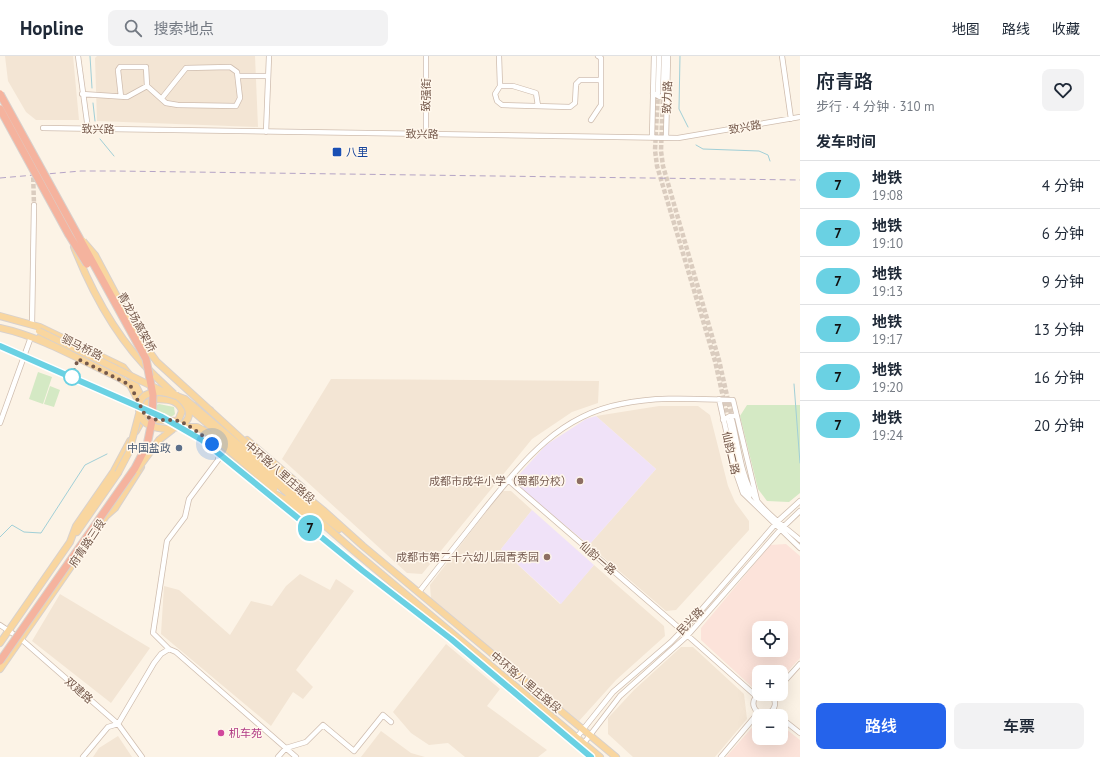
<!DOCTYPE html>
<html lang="zh">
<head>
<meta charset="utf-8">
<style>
	body { margin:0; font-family:"PT Sans","Noto Sans SC",sans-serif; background:#f2f2f3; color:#1f2937; height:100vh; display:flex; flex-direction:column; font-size:15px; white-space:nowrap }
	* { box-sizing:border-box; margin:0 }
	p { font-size:13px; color:#747a83 }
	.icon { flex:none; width:22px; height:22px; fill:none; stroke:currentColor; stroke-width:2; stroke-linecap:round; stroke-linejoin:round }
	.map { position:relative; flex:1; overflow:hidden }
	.panel { display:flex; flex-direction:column; background:#fff; width:300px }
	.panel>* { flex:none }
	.badge { padding:0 8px; border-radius:13px; font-size:14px; line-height:26px }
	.tools { position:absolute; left:752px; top:565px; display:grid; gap:8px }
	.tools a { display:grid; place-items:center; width:36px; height:36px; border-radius:8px; background:#fff; box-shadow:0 4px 16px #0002; font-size:20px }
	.you { position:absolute; width:20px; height:20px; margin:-10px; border:3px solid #fff; border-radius:50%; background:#1a73e8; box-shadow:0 0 0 6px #1a73e833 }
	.map>.badge { position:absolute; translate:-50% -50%; box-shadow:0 0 0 2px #fff }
	h2 { padding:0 16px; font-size:15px; line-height:36px }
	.round { display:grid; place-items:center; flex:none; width:42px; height:42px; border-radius:8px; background:#f2f2f3 }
	.overview { display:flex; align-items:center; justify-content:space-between; height:68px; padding:0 16px }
	h1 { font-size:19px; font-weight:600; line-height:30px }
	.action { display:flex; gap:8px; margin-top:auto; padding:8px 16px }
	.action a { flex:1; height:46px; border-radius:8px; background:#2563eb; color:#fff; font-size:16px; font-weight:600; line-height:46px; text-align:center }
	.action a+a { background:#f2f2f3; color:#1f2937 }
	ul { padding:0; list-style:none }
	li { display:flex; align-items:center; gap:12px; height:48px; padding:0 16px; border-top:1px solid #e0e1e3 }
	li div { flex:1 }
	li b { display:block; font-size:15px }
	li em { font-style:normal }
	li .badge { min-width:44px; font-weight:700; text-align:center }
	header { display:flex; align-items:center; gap:24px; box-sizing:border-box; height:56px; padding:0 20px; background:#fff; border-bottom:1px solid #e0e1e3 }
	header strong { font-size:19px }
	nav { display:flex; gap:22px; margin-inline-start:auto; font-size:14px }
	.search { width:280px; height:36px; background:#f2f2f3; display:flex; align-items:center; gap:10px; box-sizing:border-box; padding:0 14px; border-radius:8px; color:#747a83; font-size:15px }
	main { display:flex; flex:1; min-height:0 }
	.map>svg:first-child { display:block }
	.residential { fill:#f3e5d4 }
	.commercial { fill:#fce3da; fill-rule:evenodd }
	.education { fill:#f0e2f8 }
	.green { fill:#d4e9c4 }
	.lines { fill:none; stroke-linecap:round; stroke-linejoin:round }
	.stream { stroke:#a1cfd7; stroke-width:1 }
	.minor-tunnel { stroke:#daccbf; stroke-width:4.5; stroke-dasharray:4.5 2; stroke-linecap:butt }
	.minor-casing { stroke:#cfbdaf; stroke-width:6 }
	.major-casing { stroke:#d8d1cd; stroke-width:8 }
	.minor { stroke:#fff; stroke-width:4.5 }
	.major { stroke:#f9d69f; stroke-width:6 }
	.rail { stroke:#b5a4c6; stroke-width:1; stroke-dasharray:6 4; stroke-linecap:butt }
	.major-bridge-casing { stroke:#d8d1cd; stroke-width:8; stroke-linecap:butt }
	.highway-bridge-casing { stroke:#d8d1cd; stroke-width:9; stroke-linecap:butt }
	.major-bridge { stroke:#f9d69f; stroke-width:6 }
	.highway-bridge { stroke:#f5b39e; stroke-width:7 }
	.line-casing { stroke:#fff; stroke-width:9 }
	.line { stroke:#6ad1e3; stroke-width:6 }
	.walk { stroke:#75594b; stroke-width:4; stroke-dasharray:0 7.2 }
	.transit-dot { fill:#1a4fb4; stroke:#fff7ec; stroke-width:1.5 }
	.stop-dot { fill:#fff; stroke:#6ad1e3; stroke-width:2 }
	.service-dot { fill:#5c6f8a; stroke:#fff7ec; stroke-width:1.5 }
	.education-dot { fill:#8d6e63; stroke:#fff7ec; stroke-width:1.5 }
	.hotel-dot { fill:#d1479c; stroke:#fff7ec; stroke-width:1.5 }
	.labels { text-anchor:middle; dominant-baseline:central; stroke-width:3; stroke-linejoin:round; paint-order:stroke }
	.street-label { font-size:11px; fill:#75594b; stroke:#fff7ec }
	.transit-label { font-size:11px; fill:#164399; stroke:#fff7ec; text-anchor:start }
	.service-label { font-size:11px; fill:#4e5e75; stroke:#fff7ec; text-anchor:end }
	.education-label { font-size:11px; fill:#785e54; stroke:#fff7ec; text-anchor:end }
	.hotel-label { font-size:11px; fill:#b23c85; stroke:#fff7ec; text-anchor:start }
</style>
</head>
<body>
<header>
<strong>Hopline</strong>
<div class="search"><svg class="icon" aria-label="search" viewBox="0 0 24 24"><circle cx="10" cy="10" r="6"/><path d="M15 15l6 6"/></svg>搜索地点</div>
<nav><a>地图</a><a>路线</a><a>收藏</a></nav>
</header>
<main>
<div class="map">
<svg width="800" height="701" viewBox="0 0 800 701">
	<rect width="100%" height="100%" fill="#fcf3e6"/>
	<path class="residential" d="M5,0H73L79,64H36L26,56L8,25Z
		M97,0H255L258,71L97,65L95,2Z
		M331,323L599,325L598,347L572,356L532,383L422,518L407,517L282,403Z
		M659,350H698L710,359L728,430L735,446L749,465V474L676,554L666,555L589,489L656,413L596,360Z
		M502,435H511L532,454L501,493L560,548L594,509L664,570L665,580L616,624L579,665L431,543L430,529Z
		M300,518L330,534L336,523L354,535L296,614L313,631L303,643L293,636L271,670L161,578L164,530L179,534L230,579L251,545L272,550L286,530Z
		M60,538L150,592L111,647L32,585Z
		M446,588L500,633L487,650L547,694L538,701H465L448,687L429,689L411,677L393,656Z
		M681,591H693L744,638L747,663L715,701H633L608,678V662L634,634Z
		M381,675L411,697L425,701H361Z
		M118,680L132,701H93L99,692Z"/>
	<path class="commercial" d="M786,488L800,500V602L781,623V616H759V630L752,631L701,584V572L770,489ZM759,572H781V594H759Z
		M756,667H759V682H781V669L800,684V701H726Z"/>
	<path class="education" d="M596,360L656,413L589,489L516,429V422L546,389L586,363Z
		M532,454L594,509L561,548L501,493Z"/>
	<path class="green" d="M38,316L52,321L43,348L29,343Z
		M50,330L60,334L54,351L44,348Z
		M159,348L174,351L175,358C171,363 159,362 154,357L156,349Z
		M747,349H800V437L789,446L767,445L758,433L740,360Z"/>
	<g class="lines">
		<path class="stream" d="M90,0L92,32
			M680,0L679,53L688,71
			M93,47L95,65
			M100,83L114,100
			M696,89L703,93L759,95L768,99L770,105
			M794,328L800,407
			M0,481L12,469L24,476L41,477L85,409L107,398"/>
		<path class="minor-tunnel" d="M658,37L655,94L657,110L715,305L728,363
			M663,37L661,95L663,110L719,304L732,362
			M33,115L34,149"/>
		<defs>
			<path id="minor" d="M78,0L88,73
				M499,0L500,30H513L536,37L538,50
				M598,0L601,2V24
				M782,0L791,63
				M238,20H268
				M500,30L495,38L497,45L502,49L570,51L575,47L576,28L580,24H601V49L591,64
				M653,37L660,41L668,37
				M658,37L659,0
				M663,37L664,0
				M82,38L127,41L147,30L166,47L178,49L236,50L240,42L237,16L230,11L186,12L162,42
				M121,41L118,14L120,11H146L147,30
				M43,72L678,82L800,61
				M266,76L269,0
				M426,79V0
				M652,82L654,0
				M666,82L668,0
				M32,269L34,149
				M719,343L735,414L743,437L800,492
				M723,364L730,360H737
				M732,364C738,387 741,422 755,442C766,458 785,471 800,484
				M729,365L743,427L749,441
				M0,367L31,281
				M508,424L670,564L756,640
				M419,536C440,509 462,482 483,455C521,408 557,360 621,348C658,340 696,343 733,344L757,444
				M0,569L21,583L118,668L142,701
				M169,593L153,577L167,485L185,461L189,443L218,404L220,394
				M781,629L800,608
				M759,638C749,645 753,658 766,658C776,655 778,645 770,638
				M772,655L778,660
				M781,662L800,677
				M577,681L613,636L671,586L697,559L778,465L800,445
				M584,687L620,640L687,580L780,474L800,455
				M83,701L108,671L118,668L154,607L161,598L169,593L176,596L296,701
				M278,701L286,692L306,686L323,669L354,695L383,659L391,666
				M721,701L758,657"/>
			<path id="major" d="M74,191C93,239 119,286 156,321
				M0,260L40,271L123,311L132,322L145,348
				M0,272C42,281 80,304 119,322L130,329L143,354
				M40,281L69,294
				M154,343C165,344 178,342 182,355L178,365L154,364L145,359L143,354L145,348Z
				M175,345L210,354
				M170,374L178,365L204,381L270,435L289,446
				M136,375L145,359
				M247,384L303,432
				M290,427L323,454L363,490L616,701
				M287,430L339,473
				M284,434L354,495L600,701
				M286,443L318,469
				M77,476L118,417
				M0,587L70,486L76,470L114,415L130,385
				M0,613L106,460L115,452L141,411"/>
		</defs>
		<use href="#minor" class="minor-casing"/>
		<use href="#major" class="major-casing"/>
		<use href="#minor" class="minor"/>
		<use href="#major" class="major"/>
		<path class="rail" d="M0,122L81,115H114L800,124"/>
		<defs>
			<path id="major-bridge" d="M83,185L95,199L138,280L157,306L290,427
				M39,275L164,336
				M156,321L174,338
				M176,339C207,362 176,381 149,369C135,362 135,340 151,337C163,334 174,339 185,343L287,430
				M188,351L284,434
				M181,371H197L210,378L274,433
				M137,414L159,384L173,373
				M118,417L129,396L139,358"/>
			<path id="highway-bridge" d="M0,38L146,303L153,339L152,365L147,389L135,412L0,605
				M0,53L69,179L87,208"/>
		</defs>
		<use href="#major-bridge" class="major-bridge-casing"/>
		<use href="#highway-bridge" class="highway-bridge-casing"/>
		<use href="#major-bridge" class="major-bridge"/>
		<use href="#highway-bridge" class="highway-bridge"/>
	</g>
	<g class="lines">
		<defs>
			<path id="line" d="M0,290L162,361L202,384L363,515L451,583L591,701"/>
		</defs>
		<use href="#line" class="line-casing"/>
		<use href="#line" class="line"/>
		<path class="walk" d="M72,321L78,303L130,329L145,359C155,367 167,362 178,365C187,367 205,381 212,388"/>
	</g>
	<rect class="transit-dot" x="332" y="91" width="10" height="10" rx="2"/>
	<circle class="stop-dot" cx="72" cy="321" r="8"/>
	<circle class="service-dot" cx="179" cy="392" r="4"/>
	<g class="education-dot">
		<circle cx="580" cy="425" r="4"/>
		<circle cx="547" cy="501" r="4"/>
	</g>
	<circle class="hotel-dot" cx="221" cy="677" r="4"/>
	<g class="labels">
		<g class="street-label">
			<text transform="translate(426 39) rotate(-90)">致强街</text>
			<text transform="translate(667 41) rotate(-88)">致力路</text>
			<text transform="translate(745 71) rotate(-10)">致兴路</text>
			<text transform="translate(98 73) rotate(1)">致兴路</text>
			<text transform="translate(422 78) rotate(1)">致兴路</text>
			<text transform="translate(137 266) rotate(61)">青龙场高架桥</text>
			<text transform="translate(82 291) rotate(26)">驷马桥路</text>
			<text transform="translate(731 397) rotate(77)">仙韵二路</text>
			<text transform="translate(280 416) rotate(41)">中环路八里庄路段</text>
			<text transform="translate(87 487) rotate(-56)">府青路三段</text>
			<text transform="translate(598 502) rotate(41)">仙韵一路</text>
			<text transform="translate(690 565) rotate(-46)">民兴路</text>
			<text transform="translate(526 626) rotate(40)">中环路八里庄路段</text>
			<text transform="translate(79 634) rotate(41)">双建路</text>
		</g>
		<g class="transit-label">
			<text x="346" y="96">八里</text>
		</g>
		<g class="service-label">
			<text x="171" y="392">中国盐政</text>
		</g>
		<g class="education-label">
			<text x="572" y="425">成都市成华小学（蜀都分校）</text>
			<text x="539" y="501">成都市第二十六幼儿园青秀园</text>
		</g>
		<g class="hotel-label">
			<text x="229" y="677">机车苑</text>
		</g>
	</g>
</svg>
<div class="tools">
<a><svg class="icon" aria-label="locate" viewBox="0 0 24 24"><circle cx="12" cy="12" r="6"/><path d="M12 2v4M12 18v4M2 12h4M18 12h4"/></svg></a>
<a>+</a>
<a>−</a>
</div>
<div class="you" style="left:212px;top:388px"></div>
<b class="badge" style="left:310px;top:472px;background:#6ad1e3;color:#111">7</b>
</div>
<section class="panel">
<div class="overview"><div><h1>府青路</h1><p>步行 · 4 分钟 · 310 m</p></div><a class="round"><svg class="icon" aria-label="heart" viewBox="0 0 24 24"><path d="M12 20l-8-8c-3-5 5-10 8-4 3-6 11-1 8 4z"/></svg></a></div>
<h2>发车时间</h2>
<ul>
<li><span class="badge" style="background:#6ad1e3;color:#111">7</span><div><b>地铁</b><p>19:08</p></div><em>4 分钟</em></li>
<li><span class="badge" style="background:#6ad1e3;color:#111">7</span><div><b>地铁</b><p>19:10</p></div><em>6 分钟</em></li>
<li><span class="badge" style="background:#6ad1e3;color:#111">7</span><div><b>地铁</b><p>19:13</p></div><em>9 分钟</em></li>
<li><span class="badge" style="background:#6ad1e3;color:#111">7</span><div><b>地铁</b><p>19:17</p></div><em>13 分钟</em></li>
<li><span class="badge" style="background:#6ad1e3;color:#111">7</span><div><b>地铁</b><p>19:20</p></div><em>16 分钟</em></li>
<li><span class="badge" style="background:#6ad1e3;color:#111">7</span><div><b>地铁</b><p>19:24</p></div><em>20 分钟</em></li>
</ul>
<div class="action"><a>路线</a><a>车票</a></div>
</section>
</main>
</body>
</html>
